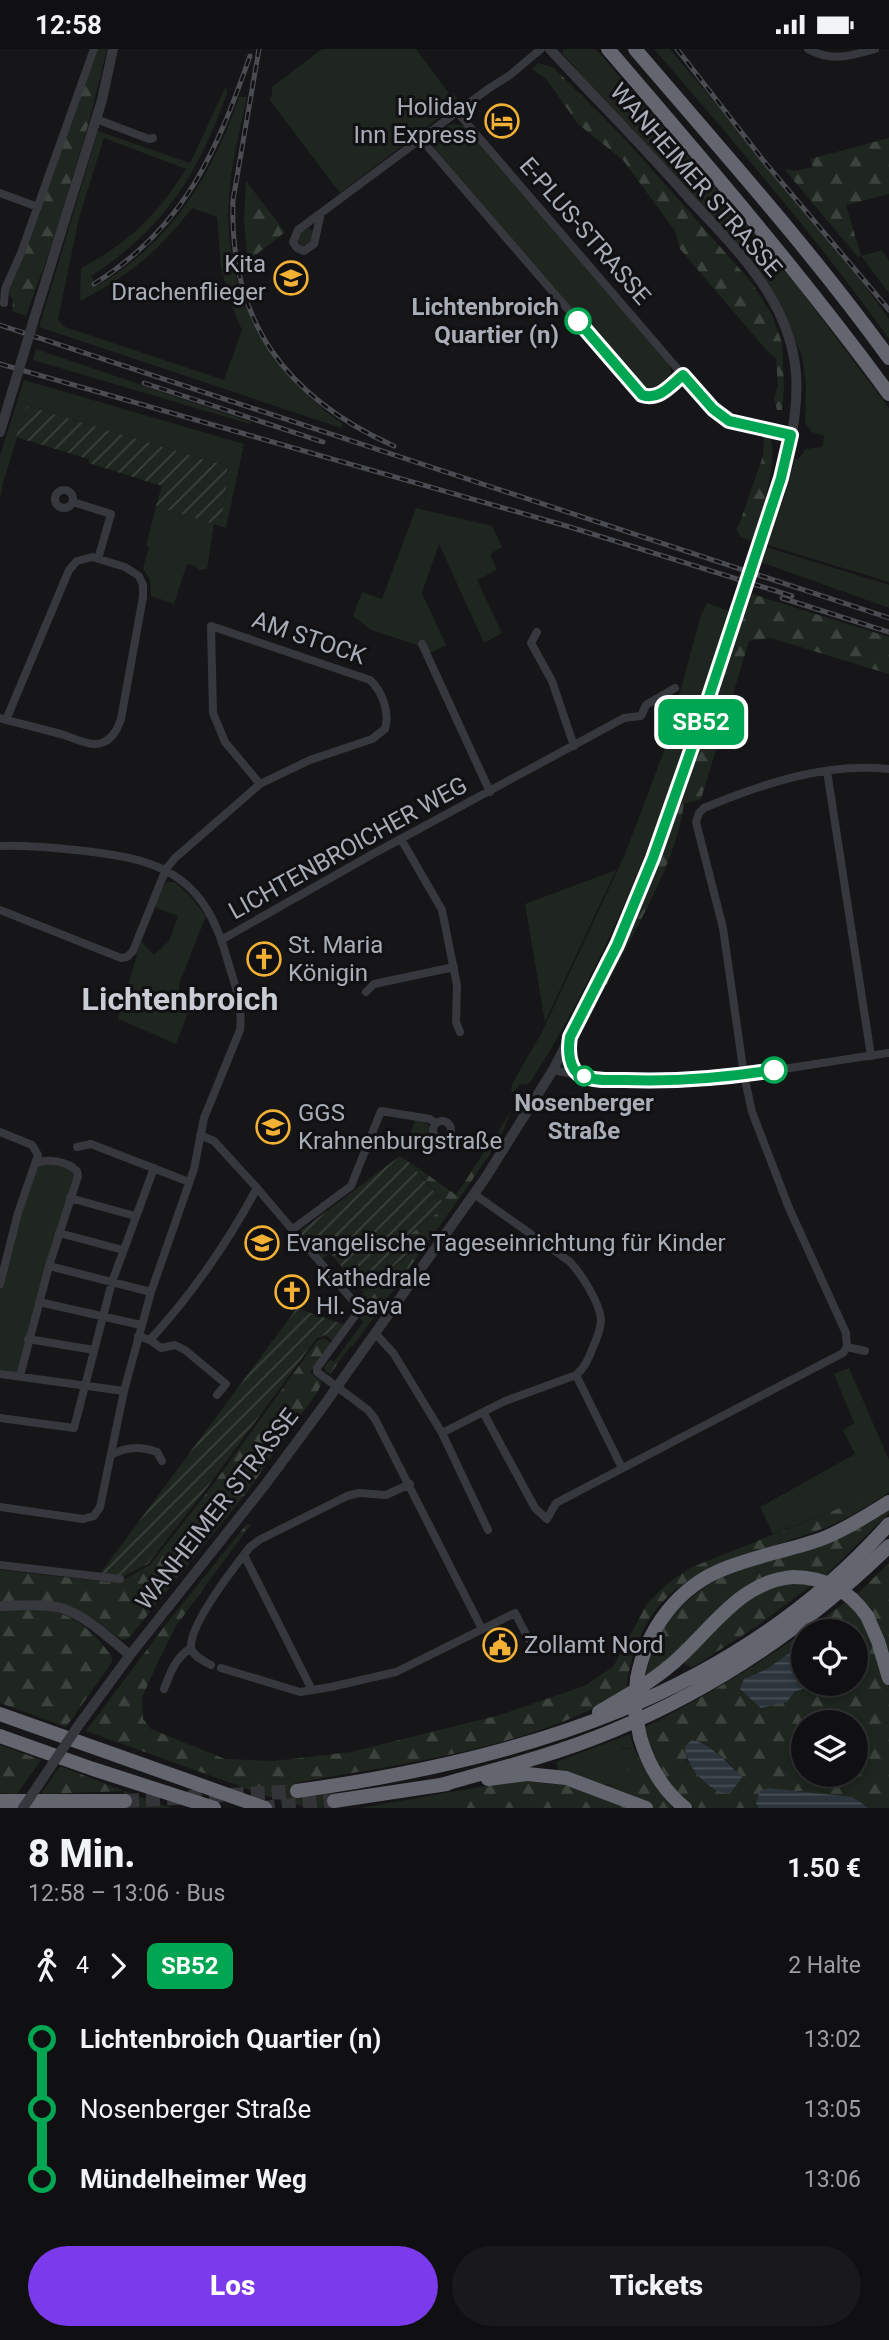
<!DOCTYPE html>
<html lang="de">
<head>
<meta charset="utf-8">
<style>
	body { margin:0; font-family:Roboto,sans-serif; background:#19191b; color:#f1f3f6; height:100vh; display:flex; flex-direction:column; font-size:26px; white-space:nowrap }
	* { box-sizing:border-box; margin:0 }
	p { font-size:23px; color:#9c9d9f }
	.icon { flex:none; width:38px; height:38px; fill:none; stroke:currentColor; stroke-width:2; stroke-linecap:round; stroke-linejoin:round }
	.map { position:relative; height:1759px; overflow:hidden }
	.side { display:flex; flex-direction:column; background:#101012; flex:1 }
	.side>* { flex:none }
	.badge { padding:0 14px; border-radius:10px; font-size:24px; line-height:46px }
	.tools { position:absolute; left:791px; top:1570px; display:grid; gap:14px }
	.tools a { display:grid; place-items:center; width:77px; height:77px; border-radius:50%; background:#101012; box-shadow:0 4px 10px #0003,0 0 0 2px #303032; font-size:35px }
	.map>.badge { position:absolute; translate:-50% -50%; box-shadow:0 0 0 4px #fff }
	.legs { display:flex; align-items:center; gap:10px; height:77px; padding:0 28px; font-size:23px }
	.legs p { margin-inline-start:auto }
	.headline { display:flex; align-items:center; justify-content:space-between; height:119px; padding:0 28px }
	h1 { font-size:38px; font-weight:800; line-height:52px }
	.cta { display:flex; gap:14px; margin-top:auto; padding:14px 28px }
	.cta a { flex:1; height:80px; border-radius:42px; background:#7c3aed; color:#fff; font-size:28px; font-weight:800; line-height:80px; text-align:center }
	.cta a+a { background:#19191b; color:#f1f3f6 }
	ul { padding:0 28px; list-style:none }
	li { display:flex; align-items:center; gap:24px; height:70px; font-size:26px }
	li i { display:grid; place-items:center; width:10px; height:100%; margin:0 9px; background:currentColor }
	li i::after { content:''; width:18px; height:18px; margin:-9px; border:5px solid; border-radius:50%; background:#101012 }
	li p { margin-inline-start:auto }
	li:first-child i { background:linear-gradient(#0000 50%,currentColor 0) }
	li:last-child i { background:linear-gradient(currentColor 50%,#0000 0) }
	.status { display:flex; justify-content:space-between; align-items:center; height:49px; padding:0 35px; background:#101012; direction:ltr }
	.status svg { height:19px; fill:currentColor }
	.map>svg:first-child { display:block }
	.green { fill:#1e261f; fill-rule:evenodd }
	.forest { fill:url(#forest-firs); fill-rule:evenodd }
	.garden { fill:url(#garden-furrows) }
	.water { fill:url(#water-rules) }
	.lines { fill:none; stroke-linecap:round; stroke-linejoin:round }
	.motorway-tunnel { stroke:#333438; stroke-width:14; stroke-dasharray:14 7; stroke-linecap:butt }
	.minor { stroke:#37383d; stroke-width:8 }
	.tertiary { stroke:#37383d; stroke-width:10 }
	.motorway { stroke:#63666e; stroke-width:14 }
	.rail-casing { stroke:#4a4c52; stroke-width:5 }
	.rail { stroke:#111113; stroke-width:2.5; stroke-dasharray:8; stroke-linecap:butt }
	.tertiary-bridge { stroke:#37383d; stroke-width:10 }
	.motorway-bridge { stroke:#63666e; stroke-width:14 }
	.line-1-casing { stroke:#fff; stroke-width:16 }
	.line-1 { stroke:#00a651; stroke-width:10 }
	.stop-1-dot { fill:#fff; stroke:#00a651; stroke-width:3.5 }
	.labels { text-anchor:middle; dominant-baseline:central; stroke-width:6; stroke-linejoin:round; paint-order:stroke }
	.poi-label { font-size:24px; fill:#a8adb8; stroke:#111113; text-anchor:start }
	.street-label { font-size:24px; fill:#a8adb8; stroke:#111113 }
	.stop-label { font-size:24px; font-weight:bold; fill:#a8adb8; stroke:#111113; text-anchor:end }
	.district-label { font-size:32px; font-weight:bold; fill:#c9ccd4; stroke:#111113 }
</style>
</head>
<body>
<div class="status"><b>12:58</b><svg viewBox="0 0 49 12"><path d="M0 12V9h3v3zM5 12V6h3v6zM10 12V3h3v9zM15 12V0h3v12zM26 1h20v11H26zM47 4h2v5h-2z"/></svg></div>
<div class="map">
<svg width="889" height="1759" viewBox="0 0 889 1759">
	<defs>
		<pattern id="forest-firs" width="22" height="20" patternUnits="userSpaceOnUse" patternTransform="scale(1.75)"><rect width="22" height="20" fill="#1e261f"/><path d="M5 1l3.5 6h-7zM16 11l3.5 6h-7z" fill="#3c433d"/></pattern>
		<pattern id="garden-furrows" width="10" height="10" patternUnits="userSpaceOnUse" patternTransform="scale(1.75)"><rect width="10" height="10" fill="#1e261f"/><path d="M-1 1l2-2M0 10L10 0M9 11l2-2" fill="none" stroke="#3c433d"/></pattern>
		<pattern id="water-rules" width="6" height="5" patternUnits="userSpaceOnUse" patternTransform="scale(1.75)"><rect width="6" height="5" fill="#2c353c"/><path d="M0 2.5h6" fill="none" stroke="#485056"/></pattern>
	</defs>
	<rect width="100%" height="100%" fill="#161618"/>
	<path class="green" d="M322,0H416L450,46L453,44L460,53L340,144L269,50L272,47V38Z
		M563,0H596L739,166L801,242L889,359V533L764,495L784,448L795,410H798L806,400L822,398L824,387L812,383L805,374L806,336L802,307L780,257L563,5Z
		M654,0H670L848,213L889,270V290C817,189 735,94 654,0Z
		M226,37L227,44C199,124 164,180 91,227L97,237C172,192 211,129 239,48H247C241,77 233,107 230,137C219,234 264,321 343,375L341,379L39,278L98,82L190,114ZM104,89L186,120C157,166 129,194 81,219L80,250L82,251C130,226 159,202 192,159L217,168L221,219L231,255L242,281L224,331L65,278L58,271L79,169Z
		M457,75L466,78L669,314C674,331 667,340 651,344L639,340L436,101L434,97C438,84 442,76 457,75Z
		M308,179L313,182L311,193L302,197L297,190L299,184Z
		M882,201L889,212V244L861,207Z
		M36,300L251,373L250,375L33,311Z
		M24,331L244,395L226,479L220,477L228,427L227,417L27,357L3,434L0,451V406Z
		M156,457L214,475L207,520L199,521L195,517L187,515L174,555L151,547L150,531L143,519L149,498L146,496Z
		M416,459L492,477L502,498L490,505L497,521L477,531L502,584L484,594L439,495L422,544L446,596L428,605L420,597L371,581L353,567L362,543L382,550Z
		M763,497L889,536V559L758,512Z
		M707,554L729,562C678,725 623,889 531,1032L526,1036L520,1035L514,1043H511L513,1033L542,983L625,805L664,702L701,566Z
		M616,821L545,973L525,855Z
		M166,833H175L192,849L206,867L179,935V954L190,959L176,995L118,970L141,892L154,906L169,892L178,867L154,858Z
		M415,1071L428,1075L429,1082L425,1092L410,1086Z
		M39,1112L77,1122L19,1321L15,1325L0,1323V1234L12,1184Z
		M849,1319L889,1411V1427L847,1456L773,1485L760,1458L855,1405L843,1381L854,1374L834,1325Z
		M630,1685L634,1699H622L632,1726V1741L607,1735L601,1738L559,1725L556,1713Z
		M294,1726L297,1746L333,1743L334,1759C295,1759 295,1759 269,1733Z
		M485,1737L453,1759H360Z
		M124,1742L171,1759H125Z"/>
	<path class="forest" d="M96,0H107L89,73L54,189L26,267L12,262L13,251L8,244L9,234Z
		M538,14L554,19L625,90L752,234L772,266L782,294L784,338L782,361H777L774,349L778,336L776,309L769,304L680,200L675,182L623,111L578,75L547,31L532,20Z
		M889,89V145L846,156L861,207L858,208L785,121L787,120L795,122L813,118L810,110Z
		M246,132L285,183L248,212L244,171Z
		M764,387L771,391C777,416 761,468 752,492L741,488L736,480L739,476L763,407Z
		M752,545L889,588V625L771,589L749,592L701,750L684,755C676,814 634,882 607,936L605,934L643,847Z
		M510,1064L501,1088L466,1140L353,1297L350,1298L330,1325L326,1323L324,1318L330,1311L334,1313L363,1273L360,1269L365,1262L356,1250L416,1199L408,1187L446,1157L411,1114L456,1146Z
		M324,1289L331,1294L310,1324L322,1333L318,1342L247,1443L129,1589L122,1591L91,1568L66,1556L0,1553V1521L118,1534L150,1516L209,1441L317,1292Z
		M889,1427V1443C866,1458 845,1472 819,1481C724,1516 640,1521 626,1643C525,1700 406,1714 294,1734V1726L270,1733L287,1754L86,1682L167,1574L246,1476L251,1475L176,1577L156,1617L142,1649L143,1670L151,1680L225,1710L274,1712L351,1703L500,1666L584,1637L613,1618L648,1553L668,1534L690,1519L847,1456Z
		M889,1458V1464L826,1526L795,1522L777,1526L645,1629C656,1579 677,1556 718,1529Z
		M889,1514V1609L873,1563L858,1544Z
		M792,1534L812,1536L757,1577L693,1618L685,1616V1609L733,1562L762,1541Z
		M846,1553L855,1560L880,1608L889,1639V1759H869L866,1756L800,1742H787L756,1754L759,1759H694C666,1734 653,1715 645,1678C701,1650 752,1619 803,1584V1594L767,1620L744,1630L794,1643L818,1635L856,1634V1582H805ZM803,1673H856V1726H803ZM693,1691C711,1694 729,1715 742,1728L707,1734L687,1712L685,1697Z
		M40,1560C72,1563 94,1582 112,1608V1613L66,1678L0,1654V1561Z
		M0,1696L41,1711L17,1745L0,1744Z
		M634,1699L650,1730L673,1759H654L601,1738C610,1734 622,1740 632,1740V1726L627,1722L622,1700Z
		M60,1717L124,1742L41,1745Z
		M520,1732L564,1736L631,1759H453L485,1737Z"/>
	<path class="garden" d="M27,357L227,417L228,427L220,477L156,457L162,437L89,414V410L16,388Z
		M400,1107L411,1115L446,1157L407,1187L415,1199L363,1243L330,1204L322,1210L299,1183Z
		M297,1259L345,1276L333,1292L325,1286L316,1290L206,1440L148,1515L121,1529L100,1525Z"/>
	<path class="water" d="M803,1594V1634L818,1635L794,1643L787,1653L761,1659L740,1640L744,1630L767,1620Z
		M692,1691C711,1694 729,1716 742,1728L730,1745C711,1745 684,1717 685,1697Z
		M768,1739L852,1748L869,1759H759L756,1754L760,1742Z"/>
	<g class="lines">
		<path class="motorway-tunnel" d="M125,1752L297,1742
			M261,1759L334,1752"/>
		<path class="minor" d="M808,0C831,13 851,7 875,0
			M457,63L713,361L736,375L791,386
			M96,70L149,90L153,89
			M421,90L639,343C656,356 670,337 683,326
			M0,144L38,158
			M321,164L314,195L304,202L297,199L293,193L298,181L488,40L510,26L541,0
			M4,254L5,240L21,204L94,0
			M55 450a9 9 0 1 1 18 0a9 9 0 1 1-18 0Z
			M73,453L111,465L98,510
			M537,583L531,594L552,632L574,697
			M422,595L490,743
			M0,669C21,675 43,680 64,686C73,689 86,695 95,695C110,695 117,682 121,670L143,548V536L139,527L125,518L92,508L77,512L69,521L6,671
			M827,722L871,1007
			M401,790L442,861L457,936L456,973L460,983
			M0,797C29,796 57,799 85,802C167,811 206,830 228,913C235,936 243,956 240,981L204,1069L194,1120L151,1243L124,1342L100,1458L94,1467L83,1470L0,1458
			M0,861L121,909L127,908L133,902L166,820L175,809L260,735L310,711L372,690L385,680C390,663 382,642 370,631L211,577L213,664L225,693L260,735
			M223,890L371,806L624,669L641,667L646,656L675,639
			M366,943L374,935L454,918
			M569,991L571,1014L580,1026
			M553,1021C664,1047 778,1019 889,1004
			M433 1081a9 9 0 1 1 18 0a9 9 0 1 1-18 0Z
			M0,1083L32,1096L38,1106L18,1164L0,1235
			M77,1098L91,1095L189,1133
			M257,1139L360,1260L317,1319V1323L368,1361L375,1370L482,1580
			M474,1145L569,1212C581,1224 600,1254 601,1271C601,1282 595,1293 591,1303C587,1313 584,1319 576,1326L505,1352L483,1363
			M70,1149L135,1167
			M293,1180L351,1137L381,1062L430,1070L435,1074
			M59,1184L123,1201
			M49,1217L151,1243
			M39,1253L141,1276
			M375,1284L394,1305L442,1384L488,1481
			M138,1287L150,1291C192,1245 227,1195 257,1139L214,1092L200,1086
			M28,1290L94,1301
			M150,1291L161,1299L175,1296L185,1301L226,1335L217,1346
			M847,1298L865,1302
			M0,1325L124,1342
			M576,1326L622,1419
			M20,1327L49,1217L78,1127L77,1122C68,1113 46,1108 35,1115
			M0,1369L74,1379L112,1233L154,1119
			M442,1384L483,1363L535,1459L547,1470L556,1454L843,1304L847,1298L846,1284L789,1159L752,1063L744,1026L723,879L696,773L699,764L704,759C762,735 826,713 889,720
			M111,1406C126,1398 142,1397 157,1403L162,1412
			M244,1506L312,1641
			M0,1516L120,1530
			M211,1616C204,1612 192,1607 191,1598C190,1575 235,1517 250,1498L259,1491L347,1447L359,1444L386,1446L410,1435
			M221,1619L300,1643L331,1638L396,1623L515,1564L529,1591
			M164,1640C170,1624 176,1608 191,1599"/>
		<path class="tertiary" d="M550,0C595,49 643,97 687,147C734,198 790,250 796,324C800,380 779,436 762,489
			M34,270L102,51L113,0
			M0,383L16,330
			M0,1557C20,1557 42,1554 61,1559C87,1567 110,1590 130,1606
			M78,1677L130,1606L265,1436L322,1359L486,1128L553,1021L617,896L653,809L696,687L737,564"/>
		<path class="motorway" d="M608,0C705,113 801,225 889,345
			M635,0C721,101 811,201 889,309
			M867,1567L878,1592L889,1629
			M637,1630C646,1581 678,1537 726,1519C758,1506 792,1501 824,1489C847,1480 868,1466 889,1453
			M599,1663C624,1648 650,1634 672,1615C710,1583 739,1532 793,1528
			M0,1665L265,1759
			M0,1687L93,1720L214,1759
			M640,1688C648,1716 663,1741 685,1759
			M488,1730L527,1725L566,1729L646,1759
			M440,1736C498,1720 557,1705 612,1682C717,1639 808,1576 889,1497
			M297,1742C520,1711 734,1649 889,1475
			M0,1752H125
			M334,1752L447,1735"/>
		<defs>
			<path id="rail" d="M259,0L233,151C229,272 285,348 394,397
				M677,0L763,111L889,261
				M94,235C185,178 216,104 250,7
				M0,276L889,569
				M0,315L570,478L792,547
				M144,334L323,393
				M782,549L889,583"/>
		</defs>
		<use href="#rail" class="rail-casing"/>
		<use href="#rail" class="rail"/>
		<path class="tertiary-bridge" d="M16,330L34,270
			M737,564L762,489
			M23,1759L78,1677"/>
		<path class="motorway-bridge" d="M793,1528C824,1528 849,1541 867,1567
			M637,1630L635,1662L640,1688"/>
	</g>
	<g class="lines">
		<defs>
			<path id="line-1" d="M578,272L642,346C659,352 671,336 683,326L713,360L729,372L791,386L781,429L696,687L653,809L617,896L570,988C568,1000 568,1021 582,1027C594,1032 611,1031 624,1031C675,1033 724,1029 774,1021"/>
		</defs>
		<use href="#line-1" class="line-1-casing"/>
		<use href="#line-1" class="line-1"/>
	</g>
	<defs>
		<symbol id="hotel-ring" viewBox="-11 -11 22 22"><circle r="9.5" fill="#111113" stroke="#f2b134" stroke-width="1.5"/><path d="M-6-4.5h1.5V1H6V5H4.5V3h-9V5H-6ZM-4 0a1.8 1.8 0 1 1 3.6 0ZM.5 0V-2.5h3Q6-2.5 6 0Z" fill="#f2b134"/></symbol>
		<symbol id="school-ring" viewBox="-11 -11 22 22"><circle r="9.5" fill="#111113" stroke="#f2b134" stroke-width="1.5"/><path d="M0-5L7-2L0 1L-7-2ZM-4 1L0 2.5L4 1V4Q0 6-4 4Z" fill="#f2b134"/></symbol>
		<symbol id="church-ring" viewBox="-11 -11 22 22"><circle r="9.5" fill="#111113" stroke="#f2b134" stroke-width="1.5"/><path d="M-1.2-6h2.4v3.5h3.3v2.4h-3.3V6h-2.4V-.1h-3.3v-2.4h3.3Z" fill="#f2b134"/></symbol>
		<symbol id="civic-ring" viewBox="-11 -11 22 22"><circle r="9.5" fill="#111113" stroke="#f2b134" stroke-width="1.5"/><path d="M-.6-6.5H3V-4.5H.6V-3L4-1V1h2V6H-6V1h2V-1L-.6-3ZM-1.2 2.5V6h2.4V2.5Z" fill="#f2b134"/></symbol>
	</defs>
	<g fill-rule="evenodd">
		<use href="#hotel-ring" x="483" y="53" width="38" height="38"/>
		<use href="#school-ring" x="272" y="210" width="38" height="38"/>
		<use href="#church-ring" x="245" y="891" width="38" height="38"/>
		<use href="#school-ring" x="254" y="1059" width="38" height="38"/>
		<use href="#school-ring" x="243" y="1175" width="38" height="38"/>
		<use href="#church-ring" x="273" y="1224" width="38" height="38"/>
		<use href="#civic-ring" x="481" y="1577" width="38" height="38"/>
	</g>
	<g class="stop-1-dot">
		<circle cx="578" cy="272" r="12"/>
		<circle cx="774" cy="1021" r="12"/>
		<circle cx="584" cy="1027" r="9"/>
	</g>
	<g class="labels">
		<g class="poi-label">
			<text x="477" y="58" text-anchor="end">Holiday<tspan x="477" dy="28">Inn Express</tspan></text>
			<text x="266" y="215" text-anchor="end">Kita<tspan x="266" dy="28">Drachenflieger</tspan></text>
			<text x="288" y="896">St. Maria<tspan x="288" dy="28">Königin</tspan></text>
			<text x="298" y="1064">GGS<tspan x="298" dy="28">Krahnenburgstraße</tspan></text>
			<text x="286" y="1194">Evangelische Tageseinrichtung für Kinder</text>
			<text x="316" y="1229">Kathedrale<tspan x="316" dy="28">Hl. Sava</tspan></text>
			<text x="524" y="1596">Zollamt Nord</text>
		</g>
		<g class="street-label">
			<text transform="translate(696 131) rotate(49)">WANHEIMER STRASSE</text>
			<text transform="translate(585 182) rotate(49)">E-PLUS-STRASSE</text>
			<text transform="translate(309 589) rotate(19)">AM STOCK</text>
			<text transform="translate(348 799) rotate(-29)">LICHTENBROICHER WEG</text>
			<text transform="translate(217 1460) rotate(-52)">WANHEIMER STRASSE</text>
		</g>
		<g class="stop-label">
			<text x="559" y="258">Lichtenbroich<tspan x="559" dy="28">Quartier (n)</tspan></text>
			<text x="584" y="1054" text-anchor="middle">Nosenberger<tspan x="584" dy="28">Straße</tspan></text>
		</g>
		<g class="district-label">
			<text x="180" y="950">Lichtenbroich</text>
		</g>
	</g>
</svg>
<div class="tools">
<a><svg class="icon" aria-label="locate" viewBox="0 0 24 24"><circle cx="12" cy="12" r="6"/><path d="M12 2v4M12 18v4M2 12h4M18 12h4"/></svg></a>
<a><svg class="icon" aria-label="layers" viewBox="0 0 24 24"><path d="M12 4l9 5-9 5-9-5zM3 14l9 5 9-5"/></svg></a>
</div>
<b class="badge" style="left:701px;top:673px;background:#00a651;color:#fff">SB52</b>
</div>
<section class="side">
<div class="headline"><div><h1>8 Min.</h1><p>12:58 – 13:06 · Bus</p></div><b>1.50 €</b></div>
<div class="legs"><svg class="icon" aria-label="walk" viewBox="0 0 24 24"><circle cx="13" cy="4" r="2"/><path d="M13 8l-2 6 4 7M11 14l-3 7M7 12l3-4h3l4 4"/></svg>4<svg class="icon" aria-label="forward" viewBox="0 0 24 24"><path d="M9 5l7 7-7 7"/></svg><b class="badge" style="background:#00a651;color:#fff">SB52</b><p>2 Halte</p></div>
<ul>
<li><i style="color:#00a651"></i><b>Lichtenbroich Quartier (n)</b><p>13:02</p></li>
<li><i style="color:#00a651"></i><span>Nosenberger Straße</span><p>13:05</p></li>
<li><i style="color:#00a651"></i><b>Mündelheimer Weg</b><p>13:06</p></li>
</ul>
<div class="cta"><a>Los</a><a>Tickets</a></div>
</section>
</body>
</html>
